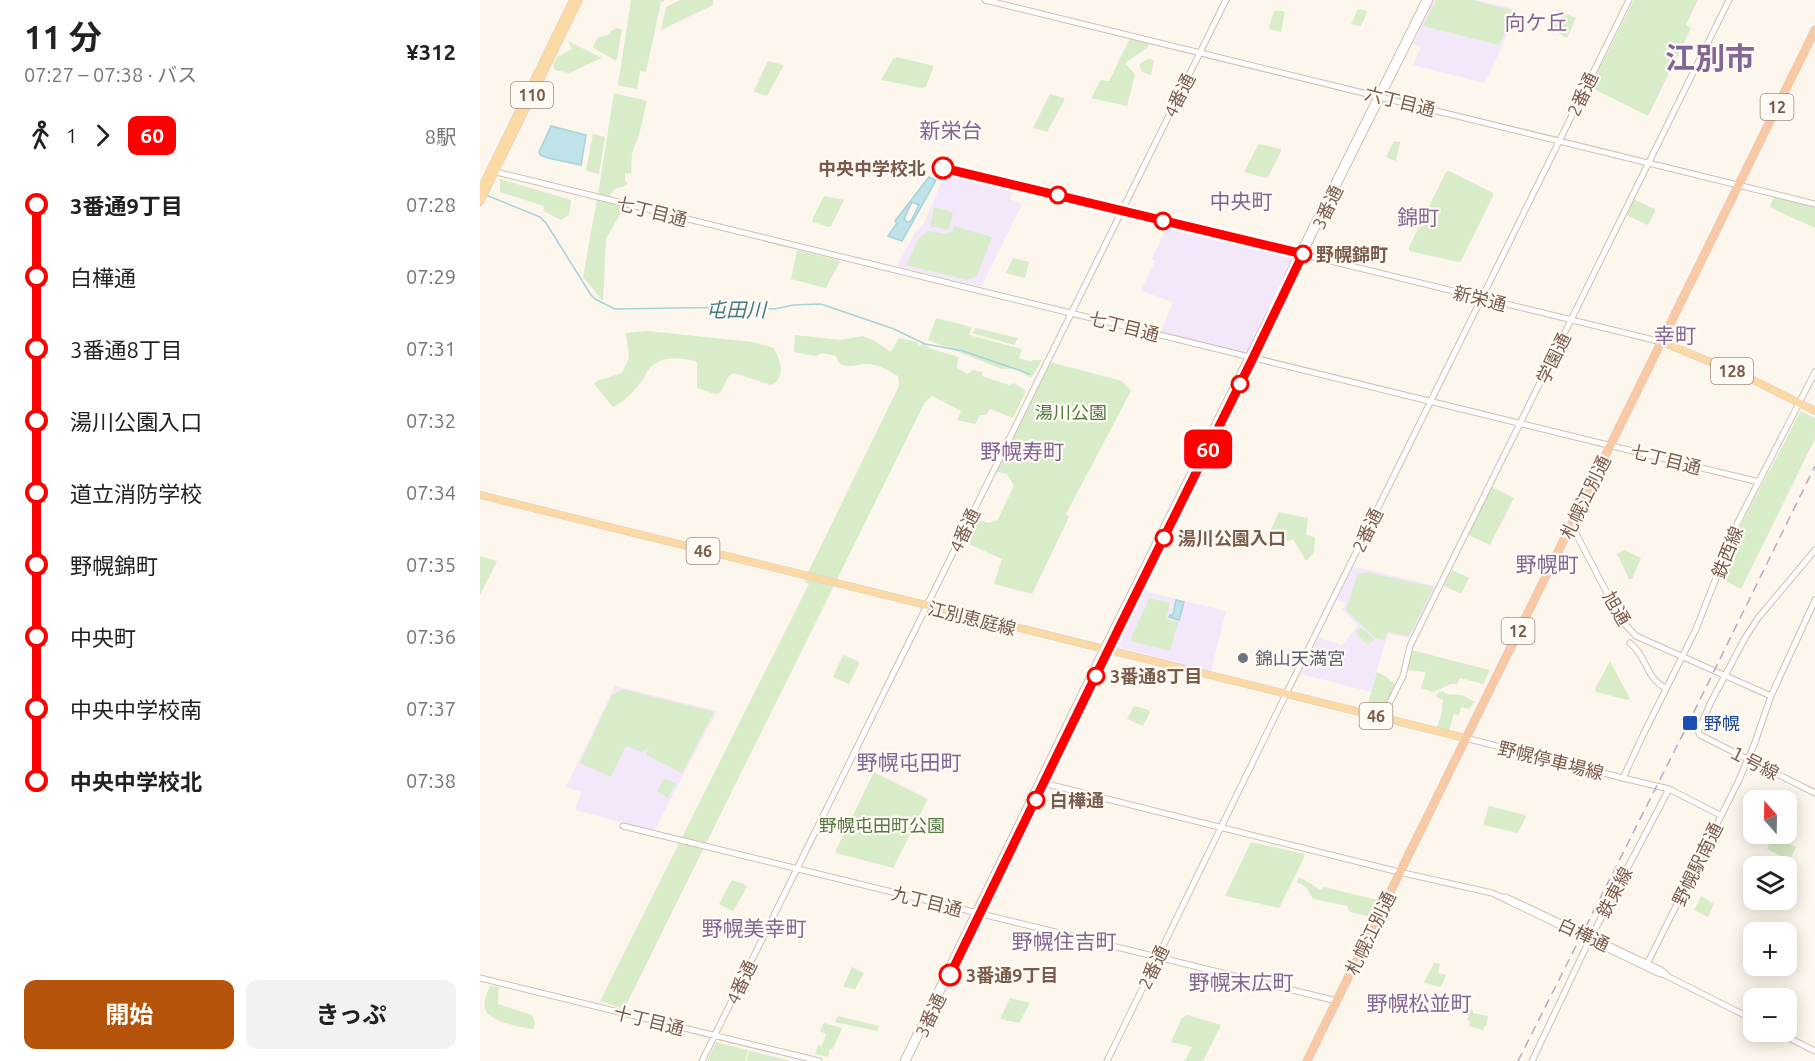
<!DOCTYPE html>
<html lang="ja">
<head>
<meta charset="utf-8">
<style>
	body { margin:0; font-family:Ubuntu,"Noto Sans JP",sans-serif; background:#f2f2f2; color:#222; height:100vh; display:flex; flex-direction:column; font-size:22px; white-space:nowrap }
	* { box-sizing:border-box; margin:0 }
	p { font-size:20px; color:#767676 }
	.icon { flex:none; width:33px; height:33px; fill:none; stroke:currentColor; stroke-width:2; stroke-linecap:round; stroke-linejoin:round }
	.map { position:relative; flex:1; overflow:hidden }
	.sheet { display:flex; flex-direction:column; background:#fff; width:480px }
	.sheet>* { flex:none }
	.badge { padding:0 12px; border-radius:9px; font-size:21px; line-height:39px }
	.needle { width:39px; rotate:340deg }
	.controls { position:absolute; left:1263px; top:790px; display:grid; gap:12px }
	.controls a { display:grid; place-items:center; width:54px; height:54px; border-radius:12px; background:#fff; box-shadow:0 3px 15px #0003; font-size:30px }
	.map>.badge { position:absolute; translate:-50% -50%; box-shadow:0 0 0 3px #fff }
	.legs { display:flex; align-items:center; gap:9px; height:66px; padding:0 24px; font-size:20px }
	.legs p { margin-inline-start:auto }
	.overview { display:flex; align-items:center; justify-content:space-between; height:102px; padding:0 24px }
	h1 { font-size:33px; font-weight:700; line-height:45px }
	.button { display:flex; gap:12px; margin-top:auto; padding:12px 24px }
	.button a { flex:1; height:69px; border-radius:12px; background:#b45309; color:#fff; font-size:24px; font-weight:700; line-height:69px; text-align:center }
	.button a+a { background:#f2f2f2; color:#222 }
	ul { padding:0 24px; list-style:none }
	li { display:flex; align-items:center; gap:21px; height:72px; font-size:22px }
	li i { display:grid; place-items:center; width:9px; height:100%; margin:0 8px; background:currentColor }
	li i::after { content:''; width:15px; height:15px; margin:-8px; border:4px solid; border-radius:50%; background:#fff }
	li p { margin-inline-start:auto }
	li:first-child i { background:linear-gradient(#0000 50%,currentColor 0) }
	li:last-child i { background:linear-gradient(currentColor 50%,#0000 0) }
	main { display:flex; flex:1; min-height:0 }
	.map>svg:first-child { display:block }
	.education { fill:#f3e8fa }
	.green { fill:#d8ecc9 }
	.water { fill:#bfe3e8; stroke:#a5d3da; stroke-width:1.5; fill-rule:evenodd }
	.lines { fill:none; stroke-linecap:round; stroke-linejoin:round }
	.stream { stroke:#a5d3da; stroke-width:1.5 }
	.tertiary-casing { stroke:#d1beb0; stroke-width:7 }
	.secondary-casing { stroke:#d6c0b0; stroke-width:7 }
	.primary-casing { stroke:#dad1cd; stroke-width:8 }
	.trunk-casing { stroke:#dad1cd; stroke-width:9 }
	.tertiary { stroke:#fff; stroke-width:5 }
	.secondary { stroke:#fff; stroke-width:5 }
	.primary { stroke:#fbd9a5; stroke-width:7 }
	.trunk { stroke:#f9c8a4; stroke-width:8 }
	.rail { stroke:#b9a8c9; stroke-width:1.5; stroke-dasharray:9 6; stroke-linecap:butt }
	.line-1-casing { stroke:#fff; stroke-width:14 }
	.line-1 { stroke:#f00; stroke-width:9 }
	.stop-1-dot { fill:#fff; stroke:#f00; stroke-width:3 }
	.worship-dot { fill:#6b7280; stroke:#fffaf3; stroke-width:2 }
	.transit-dot { fill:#1a4fb4; stroke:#fffaf3; stroke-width:2 }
	.labels { text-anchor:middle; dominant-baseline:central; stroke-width:4.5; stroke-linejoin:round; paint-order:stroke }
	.shield { fill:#fffaf3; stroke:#a28b7f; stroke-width:1.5 }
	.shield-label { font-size:16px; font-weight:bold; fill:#7a5c4d }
	.street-label { font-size:18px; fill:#7a5c4d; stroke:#fffaf3 }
	.stop-label { font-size:18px; font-weight:bold; fill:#7a5c4d; stroke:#fffaf3; text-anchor:start }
	.park-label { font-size:18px; fill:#537a41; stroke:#fffaf3 }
	.worship-label { font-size:18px; fill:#5b616d; stroke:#fffaf3; text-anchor:start }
	.transit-label { font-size:18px; fill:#164399; stroke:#fffaf3; text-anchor:start }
	.water-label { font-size:20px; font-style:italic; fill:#437c86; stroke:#fffaf3 }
	.quarter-label { font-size:21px; fill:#846695; stroke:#fffaf3 }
	.town-label { font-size:30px; font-weight:bold; fill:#846695; stroke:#fffaf3 }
</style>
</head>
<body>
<main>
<section class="sheet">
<div class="overview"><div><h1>11 分</h1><p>07:27 – 07:38 · バス</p></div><b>¥312</b></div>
<div class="legs"><svg class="icon" aria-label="walk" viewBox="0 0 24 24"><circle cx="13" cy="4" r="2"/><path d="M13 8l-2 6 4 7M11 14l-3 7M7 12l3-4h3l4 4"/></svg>1<svg class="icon" aria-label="forward" viewBox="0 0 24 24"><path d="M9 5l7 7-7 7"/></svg><b class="badge" style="background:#f00;color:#fff">60</b><p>8駅</p></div>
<ul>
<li><i style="color:#f00"></i><b>3番通9丁目</b><p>07:28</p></li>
<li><i style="color:#f00"></i><span>白樺通</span><p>07:29</p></li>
<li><i style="color:#f00"></i><span>3番通8丁目</span><p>07:31</p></li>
<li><i style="color:#f00"></i><span>湯川公園入口</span><p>07:32</p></li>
<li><i style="color:#f00"></i><span>道立消防学校</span><p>07:34</p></li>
<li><i style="color:#f00"></i><span>野幌錦町</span><p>07:35</p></li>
<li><i style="color:#f00"></i><span>中央町</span><p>07:36</p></li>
<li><i style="color:#f00"></i><span>中央中学校南</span><p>07:37</p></li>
<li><i style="color:#f00"></i><b>中央中学校北</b><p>07:38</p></li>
</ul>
<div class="button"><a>開始</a><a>きっぷ</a></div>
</section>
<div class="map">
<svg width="1335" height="1061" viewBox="0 0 1335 1061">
	<rect width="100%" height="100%" fill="#fdf6ec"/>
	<path class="education" d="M953,0H996L1039,10L1005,83L933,65L941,47L933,44Z
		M465,174L533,190L530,199L542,204L501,287L419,267L418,264L436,231L444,223Z
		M686,228L813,257L814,259L768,351L766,352L680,333L693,302L661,291L675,261L672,259Z
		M872,566L956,586L930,638L909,634L905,642L891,692L821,674L837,637L862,645L878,626L862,609L866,604L856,600Z
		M663,591L746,611L731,671L638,647Z
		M135,686L237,711L174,831L95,810L102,792L86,787Z"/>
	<path class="green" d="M151,0H184V2H181L166,72L160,71L157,89L138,85Z
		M200,0H233V5L181,30L186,7Z
		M956,0H992L1035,11L1019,45L943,26Z
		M1154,0H1218L1206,25L1211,28L1168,116L1110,87Z
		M878,9L887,11V12L881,26L871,24Z
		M796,10L805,12L801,32L790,29L789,27L794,11Z
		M1077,10L1096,18L1087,38L1068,28Z
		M137,28L142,29L137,59L135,60L115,49L113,47L117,38L130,34L131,31Z
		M650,38L670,43L667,48L645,63L655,74L647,106L611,98L621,80L629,81Z
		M88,41L122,58L89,73L75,70L73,64L77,57L92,49Z
		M417,57L454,66L446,87L442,88L401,80L413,59Z
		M670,58L674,61L671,75L662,72L659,64Z
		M288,61L304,65L287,96L274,92V90Z
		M134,93L167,101L159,135L152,153L151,174L145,173V180L148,184C141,190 135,184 130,197L118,194Z
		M570,94L584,98V101L567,132L553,128Z
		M113,134L125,137L119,174L106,171Z
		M914,141L920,142L916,161L906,157Z
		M780,144L801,149V151L788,177L785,178L764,172L778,145Z
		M969,171L1013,193V196L981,261L978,262L929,251V247L966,172Z
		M20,179L91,200L89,215L81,220L63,211L64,206L20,192Z
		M344,196L364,200L351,226L348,227L333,222L332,220Z
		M1296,197L1335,207V228L1291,208L1290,205L1294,198Z
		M117,199L142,205L143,209L126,239L123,301L103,277Z
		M1153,199L1175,209V211L1168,225L1146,215Z
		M454,207L473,212L469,230L450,226Z
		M474,226L512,237L497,276L487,280L426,265L439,238L448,231L466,234L472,232Z
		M317,250L358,260L360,262L346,288L311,279Z
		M533,258L549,262L545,278L526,273Z
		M456,318L492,327L489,335L542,349L539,358L551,362L553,360H562L551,378L534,368L522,369L448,340Z
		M496,328L538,338L534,345L492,333Z
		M167,331L273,342L294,348C300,360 307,377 291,385L254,373L249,376L240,393L235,394L217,388V362C205,357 182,356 172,366C168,369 166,374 164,378C155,390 146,401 133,407L114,384L117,381L142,373L149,358L146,333Z
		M315,335L360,340L382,336L393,340L411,352L419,338L437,342L440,346L443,344C456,352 465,352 478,357L477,368L487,374L494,370L502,372V376L529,385L534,383L546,391L533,418L510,409L506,415H500L495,424L477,420L481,411L452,396L445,402L144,1009L120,1001L329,584L324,582L329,570L419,386L418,376C409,371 401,366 391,364C379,362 369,371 358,362L356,356L342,353L336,356L314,352Z
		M570,362L642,381L651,391L586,514L589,517L552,594L514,584L522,559L480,540L489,522L501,521L510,523L514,520L517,521L534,486L527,474L515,471L552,394Z
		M1321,411L1335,418V439L1261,589L1239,578L1256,534Z
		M1012,487L1034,498L1010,545L987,534Z
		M799,512L828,518L826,535L835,537L834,553L826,561L813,539L805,542L802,537L790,532Z
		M1144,550L1161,558L1152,579H1149L1137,554Z
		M0,556L17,561L0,595Z
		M972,570L989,578L981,594L964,586Z
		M885,572L954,587L929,636L908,632L904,640L896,639L866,610L877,576Z
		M669,598L690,603L686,619L698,622L690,651L650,641Z
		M881,627L894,639L888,645L876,633Z
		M931,650L1010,670L1003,684L980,678L977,684H971L953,692L941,688L946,672L926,670Z
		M363,655L378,661L379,664L369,684L353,677Z
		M1130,661L1150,699L1147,700L1116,692L1115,689Z
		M897,672L905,676L916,685L902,713L886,710Z
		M143,689L234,712L202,773L166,755L169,748L161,752L146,746L131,777L100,763L132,695Z
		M962,691L967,694L982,695L995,702L989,709L981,707L979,715L974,714L969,730L957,727L962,712L963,700L956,697L958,693Z
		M654,706L669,710L670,713L663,726L647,719Z
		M394,772L448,799L413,868L356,853V850Z
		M184,779L196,783L188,798L177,791Z
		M1009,806L1045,815L1046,817L1038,833L1003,825Z
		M1294,836L1316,847L1310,860L1287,849Z
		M771,842L824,854V858L799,908L745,896Z
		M819,877L841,890L844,887L897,900L887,916L870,912L867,906L833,899L826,887L817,882Z
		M252,880L266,885L267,887L253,911L239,904Z
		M1221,896L1234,904L1228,917L1214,910Z
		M954,963L960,964L958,973L966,975L961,987L944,983Z
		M372,967L384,973L375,989L363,987Z
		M10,986L19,987L18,1004L52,1015L55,1023L53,1029C42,1028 8,1021 5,1009C3,1002 7,993 10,986Z
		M530,998L550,1003L539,1023L520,1019Z
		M990,1009L993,1010V1013L1008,1016L1006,1026H1004L1003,1030L989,1026L990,1021L987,1020Z
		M707,1015L741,1025L723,1061H705L712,1047L691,1042L702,1018Z
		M358,1016L399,1026L397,1031L355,1022Z
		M344,1023L362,1028L353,1049H350L348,1057L335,1054L338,1045L342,1046L346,1034L340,1031Z
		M236,1042L268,1050L265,1061H227Z
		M269,1051H271L311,1061H266Z"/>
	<path class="water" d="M71,126L106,135L101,165L68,158L60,155L59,152Z
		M449,177L456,180L422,241L408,236L417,223L415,221ZM432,202L439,205L431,221L427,222L424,219Z
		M696,600L704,602L699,620L689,617L690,615H693Z"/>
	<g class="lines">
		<path class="stream" d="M6,195L60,217L66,223L111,295L115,299L135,309L262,307L295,309L313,305L341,304L414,329L445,344L483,351L550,374"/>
		<defs>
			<path id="tertiary" d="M505,0L1335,204
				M12,171L1279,482
				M822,254L1182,342
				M808,275L945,0
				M1091,524L1141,620L1156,636L1291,696
				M1335,550L1278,618L1265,638L1232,700L1218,731L1220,735L1335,793
				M1150,643C1167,656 1165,678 1186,688
				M806,694L1149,0
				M902,718L923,676L930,646L1249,0
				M1164,733L1216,629L1258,522L1335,372
				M1143,778L1189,789L1240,815
				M563,783L919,872
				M143,826L857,1001
				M1166,966L1258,782L1274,745L1291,696L1335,600
				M0,978L339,1061
				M222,1061L746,0
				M423,1061L623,649L790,313
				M427,1061L660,586L773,358L799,303L950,0
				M1052,1061L1109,941L1189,789"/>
			<path id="secondary" d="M985,738L1143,778L1164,733
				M919,872L1012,893L1178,973L1187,976L1274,1020
				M1021,897H1026L1181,970L1186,974
				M1297,1032L1335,1051
				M627,1061L806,694"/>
			<path id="primary" d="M0,191L93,0
				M0,202L99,0
				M1182,342L1269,378L1335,411
				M0,495L985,738"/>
			<path id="trunk" d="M827,1061L1335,30"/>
		</defs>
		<use href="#tertiary" class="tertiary-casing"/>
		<use href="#secondary" class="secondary-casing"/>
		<use href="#primary" class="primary-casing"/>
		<use href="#trunk" class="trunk-casing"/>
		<use href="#tertiary" class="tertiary"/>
		<use href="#secondary" class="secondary"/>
		<use href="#primary" class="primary"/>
		<use href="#trunk" class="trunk"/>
		<path class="rail" d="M1038,1061L1209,722L1335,466"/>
	</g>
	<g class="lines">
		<defs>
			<path id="line-1" d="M463,168L823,254L773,358L638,630L470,975"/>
		</defs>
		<use href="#line-1" class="line-1-casing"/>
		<use href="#line-1" class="line-1"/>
	</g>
	<g class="stop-1-dot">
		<circle cx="463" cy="168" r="10"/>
		<circle cx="578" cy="195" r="8"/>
		<circle cx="683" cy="221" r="8"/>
		<circle cx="823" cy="254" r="8"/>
		<circle cx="760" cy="384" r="8"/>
		<circle cx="684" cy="538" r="8"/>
		<circle cx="616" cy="676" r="8"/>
		<circle cx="556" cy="800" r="8"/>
		<circle cx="470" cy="975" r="10"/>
	</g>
	<circle class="worship-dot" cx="763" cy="658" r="6"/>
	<rect class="transit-dot" x="1202" y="715" width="16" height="16" rx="3"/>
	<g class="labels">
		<g class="shield">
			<rect x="31" y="82" width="42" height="26" rx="4.5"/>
			<rect x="1280.5" y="94" width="33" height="26" rx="4.5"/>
			<rect x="1231" y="358" width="42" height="26" rx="4.5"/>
			<rect x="206.5" y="538" width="33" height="26" rx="4.5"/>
			<rect x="1021.5" y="618" width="33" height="26" rx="4.5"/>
			<rect x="879.5" y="703" width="33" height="26" rx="4.5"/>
		</g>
		<g class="shield-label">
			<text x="52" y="95">110</text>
			<text x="1297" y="107">12</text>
			<text x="1252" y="371">128</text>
			<text x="223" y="551">46</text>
			<text x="1038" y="631">12</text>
			<text x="896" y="716">46</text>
		</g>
		<g class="street-label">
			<text transform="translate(1102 94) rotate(-64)">2番通</text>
			<text transform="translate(699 95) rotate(-63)">4番通</text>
			<text transform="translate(920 101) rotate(14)">六丁目通</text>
			<text transform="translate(847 207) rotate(-64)">3番通</text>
			<text transform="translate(172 211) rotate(14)">七丁目通</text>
			<text transform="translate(1000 298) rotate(14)">新栄通</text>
			<text transform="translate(644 326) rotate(14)">七丁目通</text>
			<text transform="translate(1073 358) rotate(-64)">学園通</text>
			<text transform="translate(1186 459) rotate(14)">七丁目通</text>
			<text transform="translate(1105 497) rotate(-64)">札幌江別通</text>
			<text transform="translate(484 530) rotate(-64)">4番通</text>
			<text transform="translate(887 530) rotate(-64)">2番通</text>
			<text transform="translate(1247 552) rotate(-68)">鉄西線</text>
			<text transform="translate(1137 608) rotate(60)">旭通</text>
			<text transform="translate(492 618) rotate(14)">江別恵庭線</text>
			<text transform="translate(1071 760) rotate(14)">野幌停車場線</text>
			<text transform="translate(1274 762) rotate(27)">１号線</text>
			<text transform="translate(1217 864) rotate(-64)">野幌駅南通</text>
			<text transform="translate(1134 892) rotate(-62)">鉄東線</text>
			<text transform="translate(447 901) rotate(14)">九丁目通</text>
			<text transform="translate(890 933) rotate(-64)">札幌江別通</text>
			<text transform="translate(1104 934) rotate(25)">白樺通</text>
			<text transform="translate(673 967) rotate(-64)">2番通</text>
			<text transform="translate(261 982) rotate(-64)">4番通</text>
			<text transform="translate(450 1015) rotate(-64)">3番通</text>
			<text transform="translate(169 1020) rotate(14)">十丁目通</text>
		</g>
		<g class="stop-label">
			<text x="446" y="168" text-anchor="end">中央中学校北</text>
			<text x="836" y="254">野幌錦町</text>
			<text x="698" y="538">湯川公園入口</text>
			<text x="630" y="676">3番通8丁目</text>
			<text x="570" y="800">白樺通</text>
			<text x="486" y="975">3番通9丁目</text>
		</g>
		<g class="park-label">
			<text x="591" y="412">湯川公園</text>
			<text x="402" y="825">野幌屯田町公園</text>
		</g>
		<g class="worship-label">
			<text x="775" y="658">錦山天満宮</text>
		</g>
		<g class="transit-label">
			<text x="1224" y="723">野幌</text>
		</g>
		<g class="water-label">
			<text x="256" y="309">屯田川</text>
		</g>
		<g class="quarter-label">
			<text x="1056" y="22">向ケ丘</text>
			<text x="471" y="130">新栄台</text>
			<text x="761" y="201">中央町</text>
			<text x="938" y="217">錦町</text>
			<text x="1195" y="335">幸町</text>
			<text x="542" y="451">野幌寿町</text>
			<text x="1067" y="564">野幌町</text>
			<text x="429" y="762">野幌屯田町</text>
			<text x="274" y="928">野幌美幸町</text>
			<text x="584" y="941">野幌住吉町</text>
			<text x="761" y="982">野幌末広町</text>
			<text x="939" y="1003">野幌松並町</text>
		</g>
		<g class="town-label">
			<text x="1230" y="58">江別市</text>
		</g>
	</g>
</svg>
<div class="controls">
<a><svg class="needle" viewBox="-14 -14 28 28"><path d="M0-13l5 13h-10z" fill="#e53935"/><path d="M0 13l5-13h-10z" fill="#767676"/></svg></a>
<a><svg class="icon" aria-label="layers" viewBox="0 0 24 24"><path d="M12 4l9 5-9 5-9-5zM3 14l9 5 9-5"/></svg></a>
<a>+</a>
<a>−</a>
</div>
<b class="badge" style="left:728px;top:449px;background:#f00;color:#fff">60</b>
</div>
</main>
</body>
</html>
